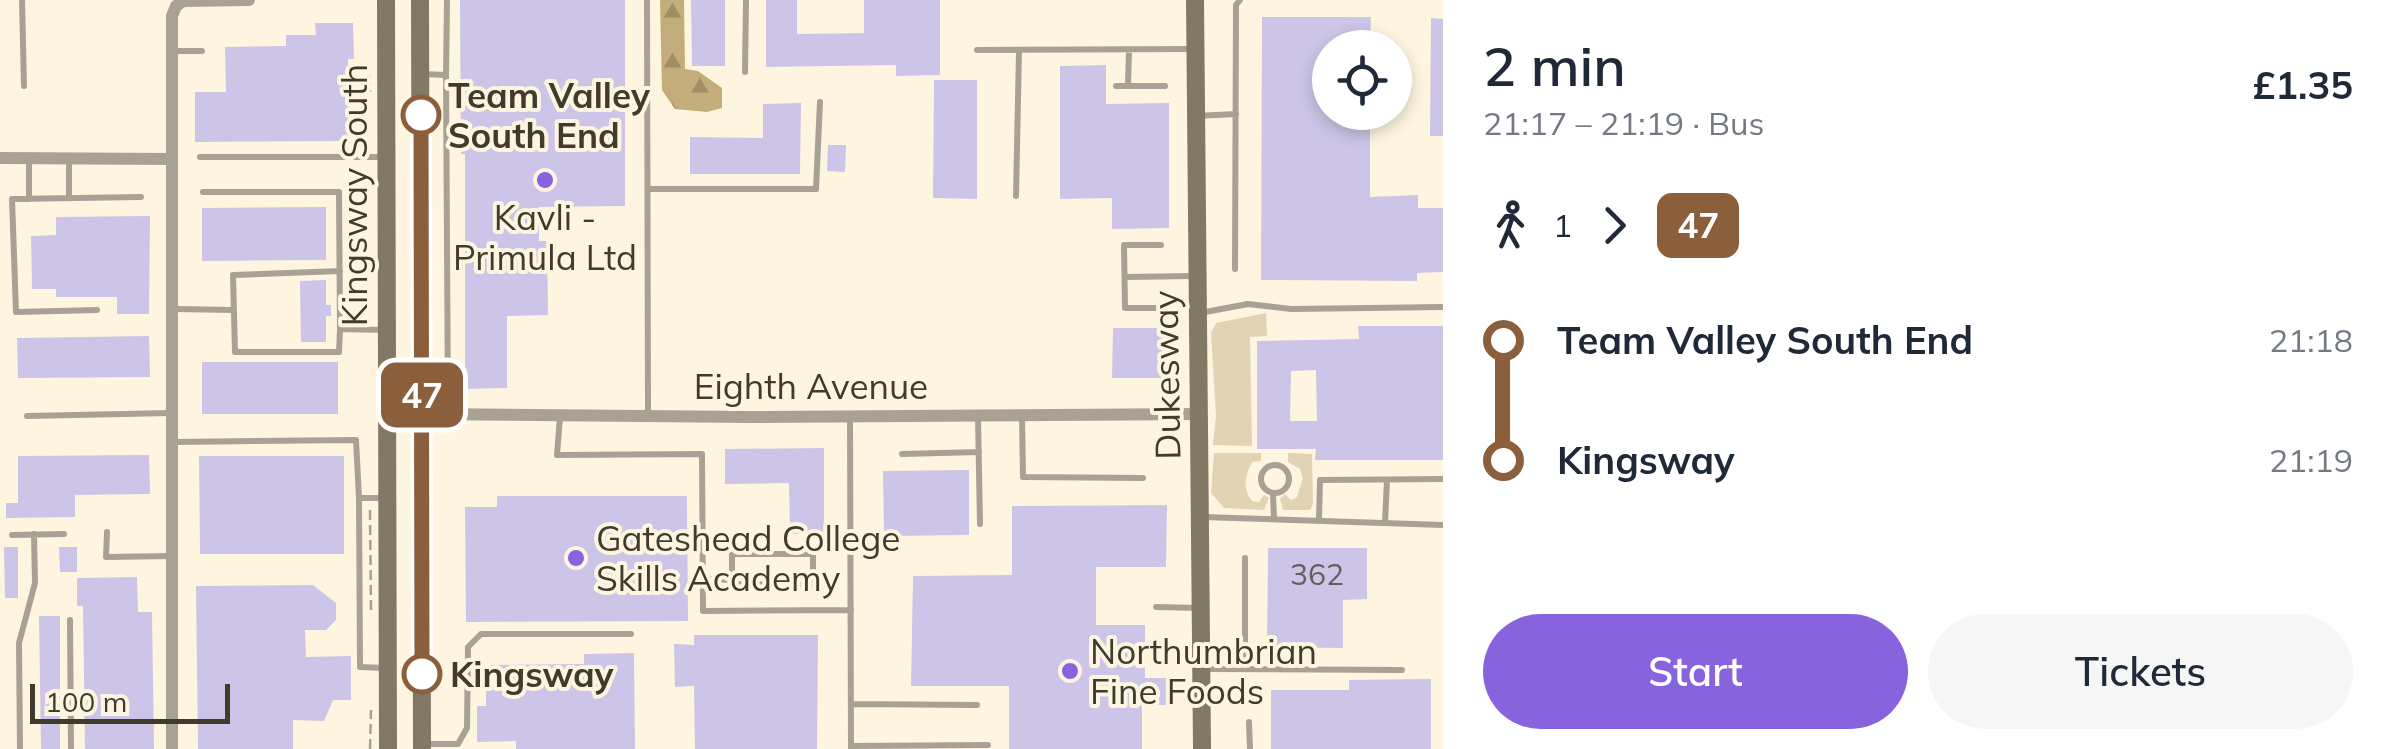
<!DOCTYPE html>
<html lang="en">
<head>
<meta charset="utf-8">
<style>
	body { margin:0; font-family:Mulish,sans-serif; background:#f6f6f7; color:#1f2937; height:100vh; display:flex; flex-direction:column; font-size:38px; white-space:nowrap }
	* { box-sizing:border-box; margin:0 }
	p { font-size:32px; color:#747a83 }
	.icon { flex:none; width:55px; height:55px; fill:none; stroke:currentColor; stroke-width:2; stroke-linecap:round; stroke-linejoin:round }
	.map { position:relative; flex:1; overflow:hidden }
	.panel { display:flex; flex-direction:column; background:#fff; width:950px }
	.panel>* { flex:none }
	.badge { padding:0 20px; border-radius:15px; font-size:35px; line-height:65px }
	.controls { position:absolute; left:1312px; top:30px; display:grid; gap:20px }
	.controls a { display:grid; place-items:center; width:100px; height:100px; border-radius:50%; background:#fff; box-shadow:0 5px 15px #0003; font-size:50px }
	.scale { position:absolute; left:30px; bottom:25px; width:200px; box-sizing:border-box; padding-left:10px; border:5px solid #413b2e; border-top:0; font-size:28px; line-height:35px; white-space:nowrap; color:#413b2e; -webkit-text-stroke:8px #fef5e1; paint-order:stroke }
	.map>.badge { position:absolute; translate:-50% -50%; box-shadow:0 0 0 5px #fff }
	.legs { display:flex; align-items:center; gap:15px; height:110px; padding:0 40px; font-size:32px }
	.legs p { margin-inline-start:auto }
	.headline { display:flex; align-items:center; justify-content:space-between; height:170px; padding:0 40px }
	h1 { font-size:55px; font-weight:600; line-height:75px }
	.primary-button { display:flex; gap:20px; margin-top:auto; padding:20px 40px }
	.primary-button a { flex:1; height:115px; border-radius:60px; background:#8763de; color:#fff; font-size:40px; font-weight:600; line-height:115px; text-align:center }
	.primary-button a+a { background:#f6f6f7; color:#1f2937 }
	ul { padding:0 40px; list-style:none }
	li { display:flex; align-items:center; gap:35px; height:120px; font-size:38px }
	li i { display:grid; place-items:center; width:15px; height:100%; margin:0 12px; background:currentColor }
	li i::after { content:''; width:25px; height:25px; margin:-12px; border:8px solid; border-radius:50%; background:#fff }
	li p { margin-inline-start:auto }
	li:first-child i { background:linear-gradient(#0000 50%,currentColor 0) }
	li:last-child i { background:linear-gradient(currentColor 50%,#0000 0) }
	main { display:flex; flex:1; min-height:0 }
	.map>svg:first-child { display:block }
	.grass { fill:#e1d3b3 }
	.forest { fill:url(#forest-firs) }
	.building { fill:#ccc5e7; fill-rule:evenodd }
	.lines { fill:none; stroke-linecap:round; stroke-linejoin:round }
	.path { stroke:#a8a190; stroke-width:2.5; stroke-dasharray:10 5; stroke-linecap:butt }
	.lane { stroke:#a8a294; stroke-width:6 }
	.street { stroke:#a8a294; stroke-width:12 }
	.secondary { stroke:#827965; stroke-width:18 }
	.line-1-casing { stroke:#fff; stroke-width:22 }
	.line-1 { stroke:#8b5e3c; stroke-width:15 }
	.stop-1-dot { fill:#fff; stroke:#8b5e3c; stroke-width:5 }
	.poi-dot { fill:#8763de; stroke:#fef5e1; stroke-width:4 }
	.labels { text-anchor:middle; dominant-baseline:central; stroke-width:8; stroke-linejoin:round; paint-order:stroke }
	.number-label { font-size:30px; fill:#645e5c }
	.stop-label { font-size:35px; font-weight:bold; fill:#413b2e; stroke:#fef5e1; text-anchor:start }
	.street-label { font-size:35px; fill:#413b2e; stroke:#fef5e1 }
	.poi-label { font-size:35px; fill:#413b2e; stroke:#fef5e1; text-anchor:start }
</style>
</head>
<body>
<main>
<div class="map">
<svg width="1443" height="749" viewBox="0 0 1443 749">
	<defs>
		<pattern id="forest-firs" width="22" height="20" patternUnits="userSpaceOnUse" patternTransform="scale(2.5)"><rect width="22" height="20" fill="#c3ad7b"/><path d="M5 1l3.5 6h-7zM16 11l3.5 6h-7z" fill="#a08e65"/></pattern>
	</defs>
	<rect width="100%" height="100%" fill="#fef5e1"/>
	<path class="grass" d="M1266,313L1267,336L1250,337L1252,446L1213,445L1216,416L1211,333L1216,323Z
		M1214,453H1261V461L1252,462C1245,475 1242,489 1252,501L1259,502L1264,495L1269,498L1264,510L1224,508L1211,493Z
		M1288,453L1312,454L1313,504L1310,510H1283L1280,499L1285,494L1291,500L1297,497L1303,478L1300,469L1288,462Z"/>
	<path class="forest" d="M660,0H684L685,69L698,71L722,88V108L707,112L675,109L662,90Z"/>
	<path class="building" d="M460,0H625V206L539,207V241H547L548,315L507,316V388L465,389V154H461Z
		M691,0H725V66H692Z
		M766,0H797V34L864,33V0H940V75L896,76V65L766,67Z
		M1262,17H1371L1370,48H1330V112H1370V197L1418,195V208H1443V272L1417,273V281L1261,280Z
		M1431,18L1443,19V136H1430Z
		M315,23H353L354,59H348L349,141L195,142V92H226L225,47L286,46V35H316Z
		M1106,65V104L1169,103V228L1112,229V198L1060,199V66Z
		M934,80H977V199L933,198Z
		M801,103L800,174H690V137L763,138V104Z
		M828,145H846L845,172L827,171Z
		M326,207V260L202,261V208Z
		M150,216L149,314H117V297H56V289H32L31,236L56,235V217Z
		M326,280V305H331V316H326V342H301L300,281Z
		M1358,326H1443V460H1315L1316,449H1257V341L1359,339ZM1316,370L1317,421H1290L1291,371Z
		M1113,328H1162V378H1112Z
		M149,336L150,377L18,378L17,338Z
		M202,362H338V414H202Z
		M824,448V533L790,534L789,483L725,484V449Z
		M149,455L150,494L75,495V517L6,518V503H18V456Z
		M199,456H344V554H200Z
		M969,470V535L884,536L883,471Z
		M497,496H687L688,621L466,622L465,507H497Z
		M1167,505L1166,567H1096V625H1145V678H1176V705H1142V749H1009V686H911L913,576L1012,575V506Z
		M4,547H18V598H5Z
		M59,547H77V572H60Z
		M1268,548H1367V599L1343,600V648L1267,647Z
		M137,577L138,612H152L154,749H85L83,606H77V578Z
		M313,585L336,603V620L326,630H305L306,657L351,656V700H333L324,721L293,720V749H198L196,586Z
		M39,616H60V749H41Z
		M694,635H818L817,749H695L694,686L675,687L674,644L694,645Z
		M634,653L635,749H516V741L477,742V706H486V665L584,664V654Z
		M1431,679V749H1271V690H1349V680Z"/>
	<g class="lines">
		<path class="path" d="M369,75L370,92
			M370,510L371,612
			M370,749L371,710"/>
		<path class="lane" d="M22,0L24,86
			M647,0L648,415
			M977,50L1195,49
			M173,51H202
			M745,72L746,0
			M422,74L446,75L448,413
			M446,75L447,0
			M1116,86H1165
			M1128,86L1129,50
			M1196,116L1236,114
			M200,157H386
			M29,160V199
			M648,189H816L820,102
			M203,192H339L340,329L386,330
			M1016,196L1019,50
			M69,197V160
			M1161,245H1124L1125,308H1163
			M1235,269L1236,5L1240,0
			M340,271L233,275L235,352H339L340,329
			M1125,277L1195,276
			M174,309L234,310
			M97,310L16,312L12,199L141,197
			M1200,313L1248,304L1291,309L1443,307
			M27,416L171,413
			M850,416L851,749
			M1022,416L1023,477L1143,478
			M560,417L557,455L702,454L703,611L851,610
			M978,417L980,524
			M173,442L356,440L359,498
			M902,454L979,452
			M1261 479a14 14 0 1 1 28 0a14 14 0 1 1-28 0Z
			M1273,493L1274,519
			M1203,517L1443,525
			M1319,521L1320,480L1443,479
			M1385,523L1387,480
			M107,532L106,557L172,556
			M12,535L64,534
			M1245,558V668
			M703,579L732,580V584L813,585V554H732V580
			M1156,607L1201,608
			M70,620L71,749
			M385,668L360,667L359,498H387
			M1203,669L1402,670
			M851,704L977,705
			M1249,722L1250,749
			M424,744H458L467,728L468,647L481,634H631
			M851,746L988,745
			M20,749L19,643L35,583L34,534"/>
		<path class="street" d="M0,158L172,159
			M422,414L749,417L1201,414
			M172,749V16L176,6L183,1L249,0"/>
		<path class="secondary" d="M386,0L388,749
			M420,0L422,749
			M1195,0L1202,749"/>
	</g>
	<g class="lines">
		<defs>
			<path id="line-1" d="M421,115L422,674"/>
		</defs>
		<use href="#line-1" class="line-1-casing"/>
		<use href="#line-1" class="line-1"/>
	</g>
	<g class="stop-1-dot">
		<circle cx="421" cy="115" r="18"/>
		<circle cx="422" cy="674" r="18"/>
	</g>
	<g class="poi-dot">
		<circle cx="545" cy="180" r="10"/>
		<circle cx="576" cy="558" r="10"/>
		<circle cx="1070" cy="671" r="10"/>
	</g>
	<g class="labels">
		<g class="number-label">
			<text x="1317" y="574">362</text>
		</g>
		<g class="stop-label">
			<text x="448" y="95">Team Valley<tspan x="448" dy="40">South End</tspan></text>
			<text x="450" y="674">Kingsway</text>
		</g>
		<g class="street-label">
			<text transform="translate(354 195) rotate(-90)">Kingsway South</text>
			<text transform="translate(1166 375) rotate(-91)">Dukesway</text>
			<text x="811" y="386">Eighth Avenue</text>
		</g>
		<g class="poi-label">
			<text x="545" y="217" text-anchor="middle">Kavli -<tspan x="545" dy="40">Primula Ltd</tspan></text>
			<text x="596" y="538">Gateshead College<tspan x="596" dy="40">Skills Academy</tspan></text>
			<text x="1090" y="651">Northumbrian<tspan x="1090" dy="40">Fine Foods</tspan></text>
		</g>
	</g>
</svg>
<div class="controls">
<a><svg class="icon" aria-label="locate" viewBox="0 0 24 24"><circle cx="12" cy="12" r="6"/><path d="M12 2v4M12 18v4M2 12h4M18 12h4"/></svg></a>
</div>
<div class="scale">100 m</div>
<b class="badge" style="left:422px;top:395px;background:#8b5e3c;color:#fff">47</b>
</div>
<section class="panel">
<div class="headline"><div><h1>2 min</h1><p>21:17 – 21:19 · Bus</p></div><b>£1.35</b></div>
<div class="legs"><svg class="icon" aria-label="walk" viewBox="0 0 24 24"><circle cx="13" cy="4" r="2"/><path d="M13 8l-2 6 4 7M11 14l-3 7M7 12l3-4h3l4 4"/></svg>1<svg class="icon" aria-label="forward" viewBox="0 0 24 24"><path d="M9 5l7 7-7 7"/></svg><b class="badge" style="background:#8b5e3c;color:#fff">47</b></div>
<ul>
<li><i style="color:#8b5e3c"></i><b>Team Valley South End</b><p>21:18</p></li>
<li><i style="color:#8b5e3c"></i><b>Kingsway</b><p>21:19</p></li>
</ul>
<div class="primary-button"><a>Start</a><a>Tickets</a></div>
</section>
</main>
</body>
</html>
